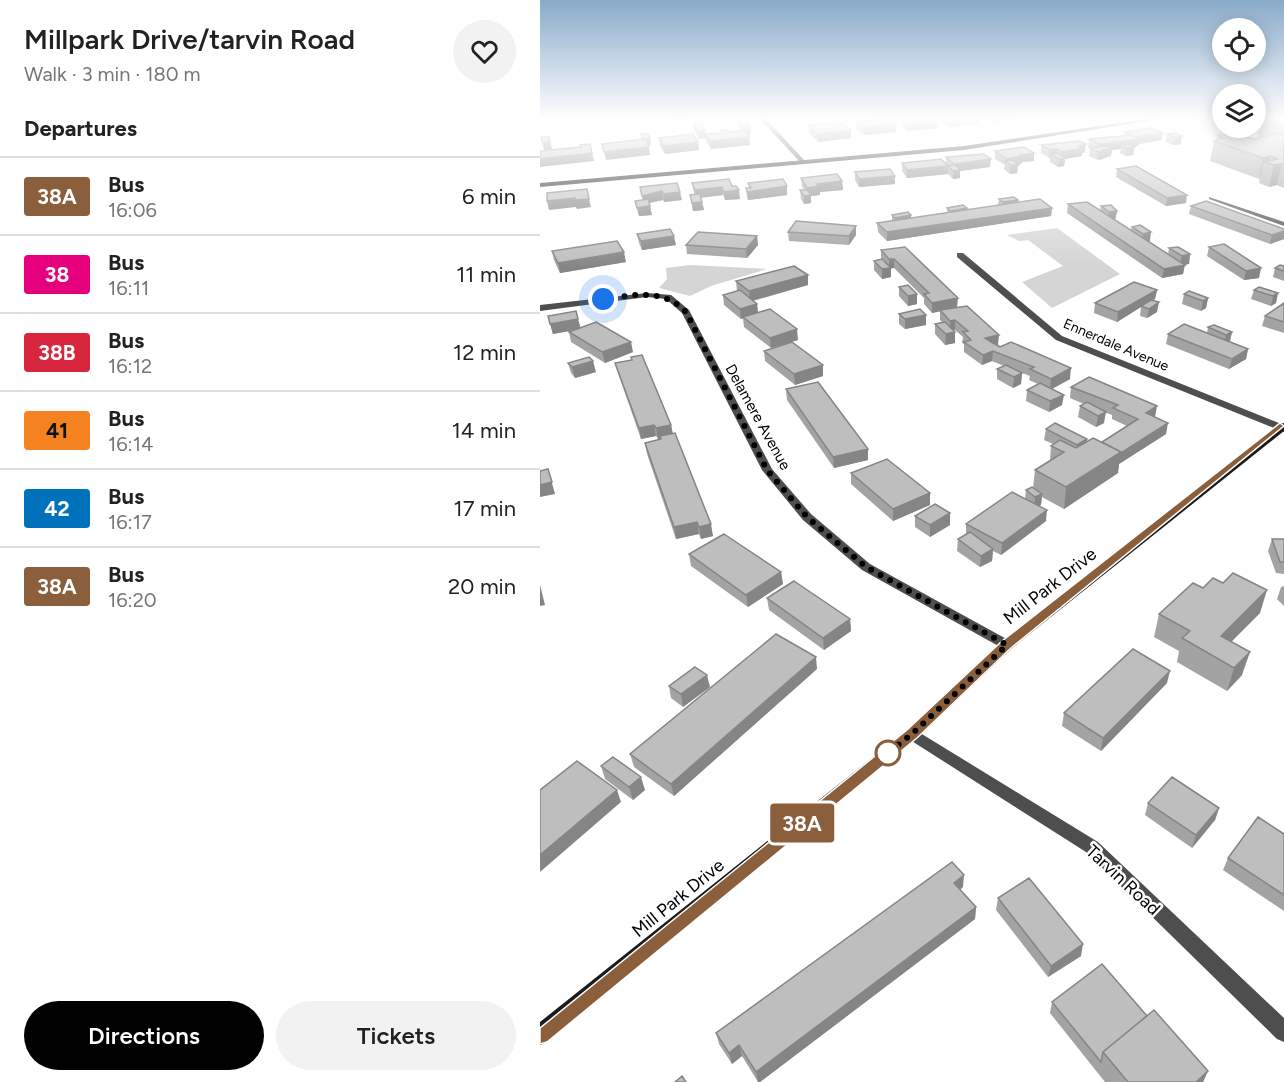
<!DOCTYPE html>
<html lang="en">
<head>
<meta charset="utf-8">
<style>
	body { margin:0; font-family:Figtree,sans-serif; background:#f2f2f2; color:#222; height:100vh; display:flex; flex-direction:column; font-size:22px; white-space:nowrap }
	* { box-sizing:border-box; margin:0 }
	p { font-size:20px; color:#767676 }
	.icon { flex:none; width:33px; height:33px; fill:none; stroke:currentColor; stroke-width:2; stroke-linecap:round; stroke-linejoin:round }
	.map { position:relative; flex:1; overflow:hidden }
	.side { display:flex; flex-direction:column; background:#fff; width:540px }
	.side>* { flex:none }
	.badge { padding:0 12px; border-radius:4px; font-size:21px; line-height:39px }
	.controls { position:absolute; left:672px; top:18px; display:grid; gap:12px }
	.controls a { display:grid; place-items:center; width:54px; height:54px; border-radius:50%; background:#fff; box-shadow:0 3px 15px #0003; font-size:30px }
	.you { position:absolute; width:30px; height:30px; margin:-15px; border:4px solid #fff; border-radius:50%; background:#1a73e8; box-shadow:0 0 0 9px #1a73e833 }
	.map>.badge { position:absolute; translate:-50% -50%; box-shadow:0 0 0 3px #fff }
	h2 { padding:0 24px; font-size:22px; line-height:54px }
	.round { display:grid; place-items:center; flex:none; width:63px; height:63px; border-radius:32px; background:#f2f2f2 }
	.overview { display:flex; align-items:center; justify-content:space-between; height:102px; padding:0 24px }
	h1 { font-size:28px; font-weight:600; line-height:45px }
	.button { display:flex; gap:12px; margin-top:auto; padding:12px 24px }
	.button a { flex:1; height:69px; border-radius:36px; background:#000; color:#fff; font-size:24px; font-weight:600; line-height:69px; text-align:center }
	.button a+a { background:#f2f2f2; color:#222 }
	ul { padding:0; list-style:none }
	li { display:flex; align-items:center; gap:18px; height:78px; padding:0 24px; border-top:2px solid #e0e0e0 }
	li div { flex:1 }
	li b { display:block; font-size:22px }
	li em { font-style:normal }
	li .badge { min-width:66px; font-weight:700; text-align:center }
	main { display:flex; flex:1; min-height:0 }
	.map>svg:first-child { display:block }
	.green { fill:#d5d5d5 }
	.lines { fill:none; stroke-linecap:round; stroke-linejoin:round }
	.street { fill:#4e4e4e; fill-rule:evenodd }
	.secondary { fill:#1b1b1b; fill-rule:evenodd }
	.wall { fill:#a3a3a3 }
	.shaded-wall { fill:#858585 }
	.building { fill:#bebebe; stroke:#858585; stroke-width:1.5 }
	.line { fill:#8b5e3c; stroke:#fff; stroke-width:1.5 }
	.walk { stroke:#000; stroke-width:6; stroke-dasharray:0 10.8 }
	.stop-dot { fill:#fff; stroke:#8b5e3c; stroke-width:3 }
	.labels { text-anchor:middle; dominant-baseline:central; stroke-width:5; stroke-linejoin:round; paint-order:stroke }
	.far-street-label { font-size:14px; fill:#000; stroke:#fff }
	.street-label { font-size:15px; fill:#000; stroke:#fff }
	.near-street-label { font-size:18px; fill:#000; stroke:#fff }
</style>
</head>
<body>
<main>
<section class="side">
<div class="overview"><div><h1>Millpark Drive/tarvin Road</h1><p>Walk · 3 min · 180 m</p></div><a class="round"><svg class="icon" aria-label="heart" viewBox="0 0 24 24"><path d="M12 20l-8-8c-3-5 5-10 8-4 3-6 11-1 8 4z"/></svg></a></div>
<h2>Departures</h2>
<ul>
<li><span class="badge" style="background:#8b5e3c;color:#fff">38A</span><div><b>Bus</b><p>16:06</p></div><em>6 min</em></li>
<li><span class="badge" style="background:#e6007e;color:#fff">38</span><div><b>Bus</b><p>16:11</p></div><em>11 min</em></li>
<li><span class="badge" style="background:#d7263d;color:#fff">38B</span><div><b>Bus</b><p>16:12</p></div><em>12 min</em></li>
<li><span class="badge" style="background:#f58220;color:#111">41</span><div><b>Bus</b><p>16:14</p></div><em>14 min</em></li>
<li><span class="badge" style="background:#0072bc;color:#fff">42</span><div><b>Bus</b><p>16:17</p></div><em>17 min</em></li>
<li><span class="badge" style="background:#8b5e3c;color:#fff">38A</span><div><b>Bus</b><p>16:20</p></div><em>20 min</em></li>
</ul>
<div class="button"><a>Directions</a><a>Tickets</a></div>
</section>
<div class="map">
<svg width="744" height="1082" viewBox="0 0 744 1082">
	<rect width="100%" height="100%" fill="#fff"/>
	<path class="green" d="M517,228L580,274L512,308L482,282L523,266L488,240L479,241L467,235Z
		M150,265L227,269L171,286L150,296L119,288L127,279L126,268Z"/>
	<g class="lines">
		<path class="street" d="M218,117H224L265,161V163H261Z
			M669,197L744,222V226L669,199Z
			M417,253H423L522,336L744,425V432L516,340L417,257Z
			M107,293L131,295L149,310L232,469L271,514L330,564L472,642L474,645L472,648H462L322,570L263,520L222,470L142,313L126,299L107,297L0,311V305Z
			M372,728L558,842L744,1018V1042L737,1039L546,852L367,738L364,734L367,730Z"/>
		<path class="secondary" d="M620,117H633L424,150L0,187V183L424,146Z
			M744,423V431L472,648L377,738L7,1042L0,1045V1022L367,730L462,642L740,424Z"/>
	</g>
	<path class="wall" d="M123,117H149L150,119L137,121L133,118L127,119Z
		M339,117H352V121L356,132L324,135L316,129V122L339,119Z
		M401,117H439V124L410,127L401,121Z
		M442,117H480L479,119L451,123Z
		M716,117H744V188L737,185L729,187L719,183L720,178L719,179L670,161L674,141L676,140L677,135L714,139L718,138L722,121L716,119Z
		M360,118L398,120V128L367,131L360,125Z
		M153,123L165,131L166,134L181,133V130L191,132L200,130L199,125L210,128L211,135H208L210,145L171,149L166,141L165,138L159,139L154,130Z
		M268,125L311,130V138L278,142L269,133Z
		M585,132L623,133L621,140L599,144L598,146L594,147L593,155L586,156L580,153L581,149L572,150L571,156L564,158V159L558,160L549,156L550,148H551L548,147L549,139L584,136Z
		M635,133L641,144L633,145L626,142L627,134Z
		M119,138L158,142L159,150L125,154L120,146Z
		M501,145L545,152L542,153V156L525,159L524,166L518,167L510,162V158L501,153Z
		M455,151L494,153V161L482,162L481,164L478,165L477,173L470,174L464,169L465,165L455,159Z
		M406,157L450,167L420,171V178L413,179L408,174L367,178L362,171V163L406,164Z
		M577,169L646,203L626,206L576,177Z
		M315,172L355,176V184L319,187L315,180Z
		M261,178L302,181L303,190L280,192V195L271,196V203L264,204L261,199L260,190H264L262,186Z
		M189,179L200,199L185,200L183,195L161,198L164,210L153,211L150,195L154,194L152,183Z
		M208,183L247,186V195L208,200L207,197L206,188H209Z
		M100,187L142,200L124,202L123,200L109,203L112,215L99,216L95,201L103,200Z
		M459,199L478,200V203L512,208L511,216L347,241L338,232L337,223L352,221V215L371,218L407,213V208L427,210L458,205Z
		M528,204L560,210L561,206L577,211L575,220L591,230L592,227L600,225L610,241H609L628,254L629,248L650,254L649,264L644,265L643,274L622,278L527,213Z
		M651,206L744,229V239L730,244L649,214Z
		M248,232L316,235L309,245L249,241Z
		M97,234L136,245L102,250L99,243Z
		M217,236L218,245L207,258L147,254L146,245Z
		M365,247L417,307L458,345H456L530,379L512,389L522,405L509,412L486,401L487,390L498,384L489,380L490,376L482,373L481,384L473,388L457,379V369L464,366L452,361L442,365L424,352V344L422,343L423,337L415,330H413L415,343L405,345L395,334V324L402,322L400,320V311L392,313L384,304V298L354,268H351V277L342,279L334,270V261L341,260V250Z
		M669,247L719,278L704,280L667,256Z
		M12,251L86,262L20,273L14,260Z
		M744,266V281L733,277L735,268Z
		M268,275V285L213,301L217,304L218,312L258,340L231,348L204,327L203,318L201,319L184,305L183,295L197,291L196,281Z
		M359,287L377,304L368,306L359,296Z
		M617,290L615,299L613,300L617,312L607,318L600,316L601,307L577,322L554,313L555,303Z
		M714,290L738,293L736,303L731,306L711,299Z
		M644,294L668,298L666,308L661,311L642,304Z
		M744,303V333L722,326L725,316Z
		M359,314L386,315V325L365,329L359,324Z
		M8,316L40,327L93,352L65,363L31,342L29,332L32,330L13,334Z
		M668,327L692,332L690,342L708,349L706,359L689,369L626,344L628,334L667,333Z
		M224,351L283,376L255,385L225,361Z
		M91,357L131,425L133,434L173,536L161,539L159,534L136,539L107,454L105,443L121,439H118L116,436L101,439L78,373L75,363L92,360Z
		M28,363L56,372L35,378L31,373Z
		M531,387L615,417L626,434L579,464L578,473L524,509L502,497L501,505L499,506L506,521L461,555L453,551L452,561L440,567L417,551L418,539L426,535V524L485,499L486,490L493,488L495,470L510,461L511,446L513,444L504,440L506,429L547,439V442H562L587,426L572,419V415L564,412V423L556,427L538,417L540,406L544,404L530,398Z
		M246,389L328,449V460L294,468L247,400Z
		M311,473L390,505L353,521L311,484Z
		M375,516L410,525L390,537L375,527Z
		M732,539H744V574L736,573L728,551Z
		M149,554L241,572L243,584L208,607L151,566Z
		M744,586V606L737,599L741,587Z
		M227,598L310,619L311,631L284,650L229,610Z
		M720,613L691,642L702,675L687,691L637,662L639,651L614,637L619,614Z
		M277,669L134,796L94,767L90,754Z
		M627,683L561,751L522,726L524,713Z
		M129,686L170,687L143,707L131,698Z
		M61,766L105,790L93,800L65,779Z
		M608,803L679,808L675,820L652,848L605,815Z
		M744,834V911L683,870L688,858Z
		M423,887L420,890L436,907L435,919L220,1082H218L202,1056L192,1064L179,1044L176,1033Z
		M458,898L541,956L508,977L456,910Z
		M512,1002L607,1016L668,1071L663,1082H565L510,1013Z"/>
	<path class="shaded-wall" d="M126,117H132L133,118L127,119Z
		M136,117H149L150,119L137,121Z
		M345,117H352V123L345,124Z
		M434,117H439V124L410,127V120Z
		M451,117H480L479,119L451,123Z
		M398,120V128L367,131V124Z
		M356,124V132L324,135L323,128Z
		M201,128H210L211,135L202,136Z
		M311,130V138L278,142V134Z
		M158,131H165V138L159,139Z
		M623,133L621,140L599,144L598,146L586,148L581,145V149L572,150L571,156L558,160L560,144Z
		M642,136L641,144L633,145L634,137Z
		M209,137L210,145L171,149L170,141Z
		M110,138L111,145L104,146L103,139Z
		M10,141L12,149L4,150L2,142Z
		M158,142L159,150L125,154L123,146Z
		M546,144L545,152L542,153V156L525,159L524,166L518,167L521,152L538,146Z
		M109,147L110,155L66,160L64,152Z
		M594,147L593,155L586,156L587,148Z
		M517,149L516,157L511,154L510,158H509L510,150Z
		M52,153L54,161L0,167V159Z
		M494,153V161L482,162L481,164L478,165L477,173L470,174L471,165L467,163V159L480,155Z
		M731,156L729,163L724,162L720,178L719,179L723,158Z
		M451,159L450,167L420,171V178L413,179L414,164Z
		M742,164L737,185L729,187L734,165Z
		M408,166V174L367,178V170Z
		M355,176V184L319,187V179Z
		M302,181L303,190L280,192V195L271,196V203L264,204V196L268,195L267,188L277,184Z
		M247,186V195L208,200L207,192Z
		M182,187L183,195L156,198L155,190Z
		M199,190L200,199L185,200L184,192Z
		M122,191L123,200L104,204L102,196Z
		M140,192L142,200L124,202L123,194Z
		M647,195L646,203L626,206L627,198Z
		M35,198L49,199L51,207L37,209L36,207L9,210L7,201Z
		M478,200L477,208L463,211V202Z
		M162,202L164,210L153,211L152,203Z
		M110,206L112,215L99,216L97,208Z
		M427,208L426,217L411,219V211Z
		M512,208L511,216L347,241V232Z
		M577,211L575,220L568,221L569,212Z
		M371,215V224L355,227V218Z
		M316,226V235L309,245V236Z
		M744,231V239L730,244L732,235Z
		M611,232L610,241L601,243L603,234Z
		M134,236L136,245L102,250L101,241Z
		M217,236L218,245L207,258L206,249Z
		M84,252L86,262L20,273L18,263Z
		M650,254L649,264L640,265L642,256Z
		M349,259H354V268H351V277L342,279V269L349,268Z
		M645,265L643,274L622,278L624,269Z
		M721,268L719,278L704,280L706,271Z
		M268,275V285L210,301L209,291Z
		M617,290L615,299L603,306H601V307L577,322L578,312Z
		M738,293L736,303L731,306L733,296Z
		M377,294V304L368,306V296Z
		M418,298L417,308L392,313V303Z
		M668,298L666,308L661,311L663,301Z
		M619,302L617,312L607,318L609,309Z
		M217,304L218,314L201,319L200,309Z
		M386,315V325L365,329V319Z
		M38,319L41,329L13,334L10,324Z
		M415,320V330L410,331V321Z
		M257,329L258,340L231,348L230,338Z
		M415,332V343L405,345L406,334Z
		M692,332L689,343L683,345L686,335Z
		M459,335L458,345L445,348V338Z
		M91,342L93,352L65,363L62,352Z
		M708,349L706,359L689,369L692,359Z
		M453,351L452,361L442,365L443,355Z
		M53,361L56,372L35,378L32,367Z
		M283,365V376L255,385L254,374Z
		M531,368L530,379L510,390L511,379Z
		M482,373L481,384L473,388L474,377Z
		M524,395L522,405L509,412L510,401Z
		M617,406L615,417L606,413Z
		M566,412L564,423L556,427L558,416Z
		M628,423L626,434L579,464L578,473L524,509L526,487Z
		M114,425L116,436L101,439L99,428Z
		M131,425L133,436H120L121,439H118L116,428Z
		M547,439L545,450L536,456L537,445Z
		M328,449V460L294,468L293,457Z
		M8,469L15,494L0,497V485Z
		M390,493V505L353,521V509Z
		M502,494L501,505L494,508L495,497Z
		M507,510L506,521L461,555L462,543Z
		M410,513V525L390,537V525Z
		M157,522L159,534L136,539L134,527Z
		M171,524L173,536L161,539L159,527Z
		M453,549L452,561L440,567L441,556Z
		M241,572L243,584L208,607L206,595Z
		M0,585L5,605L0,606Z
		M727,590L720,613L676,657L681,636Z
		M310,619L311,631L284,650L283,638Z
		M710,652L702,675L687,691L694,668Z
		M276,657L277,669L134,796L131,784Z
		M630,671L627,683L561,751L563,738Z
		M167,675L170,687L143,707L141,694Z
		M101,777L105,790L93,800L89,787Z
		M77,790L81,802L0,872V855Z
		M679,808L675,820L652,848L656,835Z
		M424,875L423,887L413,895L414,883Z
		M436,907L435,919L220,1082H218L216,1072Z
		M543,944L541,956L508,977L511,966Z
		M199,1045L202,1056L192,1064L189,1053Z
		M668,1071L663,1082H656Z"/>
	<path class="building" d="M368,117H393L398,120L367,124L360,118Z
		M406,117H434L410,120Z
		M348,118L356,124L323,128L316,122Z
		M729,119L744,124V128L722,121Z
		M160,122L165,131H158L153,123Z
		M301,122L311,130L278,134L268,125Z
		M208,124L210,128H201L199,125Z
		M611,128L623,133L596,137L585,132Z
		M181,130H186L191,132L203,130L209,137L170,141L165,134L183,133Z
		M635,133L642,136L634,137L627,134Z
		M690,133L714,139L740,133L744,134V165L742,164L734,165L724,162L737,159L731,156L723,158L674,141L684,138L677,135Z
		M101,134H109L110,138L103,139Z
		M153,134L158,142L123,146L119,138Z
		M593,135L599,139L560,144L549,139Z
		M1,137H9L10,141L2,142Z
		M105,139L109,147L64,152L62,144Z
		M539,141L546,144L538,146L543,148L521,152L517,149L510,150L501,145Z
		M50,144L52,153L0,159V151L41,147L40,145Z
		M589,144L594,147L587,148L581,145Z
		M565,146L572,149L563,150L565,151L559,152L550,148Z
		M484,147L494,153L480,155L482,156L467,159L455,151Z
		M517,153L525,158L519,159L511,154Z
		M444,154L451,159L414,164L406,157Z
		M401,159L408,166L367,170L362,163Z
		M472,160L478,165H471L465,161Z
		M415,165L420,170L413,171L408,166Z
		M596,166L647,195L627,198L577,169Z
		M350,169L355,176L319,179L315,172Z
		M297,174L302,181L277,184L279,186L267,188L261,178Z
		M189,179L192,186H196L199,190L184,192L182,187L155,190L152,183Z
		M243,179L247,186L207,192L206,188H211L208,183Z
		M137,183L140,192L123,194L122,191L102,196L100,187Z
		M47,189L49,199L35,200V198L7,201V193Z
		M260,190H267L271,195L264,196Z
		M160,194L162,202L152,203L150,195Z
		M474,197L478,200L463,202L459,199Z
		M108,199L110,206L97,208L95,201Z
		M500,199L512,208L347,232L337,223Z
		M666,201L744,229V231L732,235L651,206Z
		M547,202L645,265L624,269L528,204Z
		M423,205L427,208L411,211L407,208Z
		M571,205L577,211L569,212L561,206Z
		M368,212L371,215L355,218L352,215Z
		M256,221L316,226L309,236L248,232Z
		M600,225L611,232L603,234L592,227Z
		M130,229L134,236L101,241L97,234Z
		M158,232L217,236L206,249L146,245Z
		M77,241L84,252L18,263L12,251Z
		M684,244L721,268L706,271L669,247Z
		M365,247L418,298L392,303L384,294L389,293L354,259H349L341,250Z
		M638,247L650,254L642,256L629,248Z
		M342,259L351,268L342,269L334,261Z
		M740,265L744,266V271L735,268Z
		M254,266L268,275L209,291L196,281Z
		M594,282L617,290L578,312L555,303Z
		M368,285L377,294L368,296L359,287Z
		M719,287L738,293L733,296L714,290Z
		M200,290L217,304L200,309L183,295Z
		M649,291L668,298L663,301L644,294Z
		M611,300L619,302L609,309L601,306Z
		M744,303V322L725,316Z
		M427,306L459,335L445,338L453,343L460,347L471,342L531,368L511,379L490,369L494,367L453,351L443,355L424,342L431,340L423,332L428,331L415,320L410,321L400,310Z
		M230,309L257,329L230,338L203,317Z
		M380,309L386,315L365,319L359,314Z
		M36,311L38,319L10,324L8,316Z
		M56,322L91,342L62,352L29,332Z
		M405,322L415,332L406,334L395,324Z
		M644,324L708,349L692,359L628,334Z
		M674,325L692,332L686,335L668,327Z
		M252,342L283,365L254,374L224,351Z
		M102,355L131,425L116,428L114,425L99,428L75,363L92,360L91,357Z
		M49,357L53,361L32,367L28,363Z
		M466,365L482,373L474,377L457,369Z
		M549,377L617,406L606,413L628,423L581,453V452L562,442L598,419L573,408L578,405L531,387Z
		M278,382L328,449L293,457L246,389Z
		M500,383L524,395L510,401L487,390Z
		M547,402L566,412L558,416L540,406Z
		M515,423L547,439L537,445L506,429Z
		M135,433L171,524L159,527L157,522L134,527L105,443L121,439L120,436Z
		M553,438L581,452L526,487L495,470L524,452L511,446L520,440L536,448Z
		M347,459L390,493L353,509L311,473Z
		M8,469L12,482L0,485V471Z
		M492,487L502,494L495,497L486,490Z
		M472,492L507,510L462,543L426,524Z
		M395,504L410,513L390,525L375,516Z
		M430,532L453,549L441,556L418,539Z
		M184,534L241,572L206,595L149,554Z
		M732,539H744V562H740Z
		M693,573L727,590L681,636L710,652L694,668L642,638L650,631L619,614L653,583L663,588L673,578L683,583Z
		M254,581L310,619L283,638L227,598Z
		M236,634L276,657L131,784L90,754Z
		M593,649L630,671L563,738L524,713Z
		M155,667L167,675L141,694L129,686Z
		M73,757L101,777L89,787L61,766Z
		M37,761L77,790L0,855V790Z
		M632,777L679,808L656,835L608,803Z
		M718,817L744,834V895L688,858Z
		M412,862L424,875L414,883L436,907L216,1072L199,1045L189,1053L176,1033Z
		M489,878L543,944L511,966L458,898Z
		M562,964L607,1016L563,1052L561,1062L512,1002Z
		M614,1010L668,1071L656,1082H588L563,1052Z
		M142,1076L146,1082H135Z"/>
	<linearGradient id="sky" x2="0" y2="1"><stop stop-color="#89aaca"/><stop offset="0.44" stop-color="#fff"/><stop offset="1" stop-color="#fff" stop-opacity="0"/></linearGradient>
	<rect width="744" height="268" fill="url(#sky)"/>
	<path class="line" d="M740,423L744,426L471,648L377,738L7,1042L0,1044V1028L367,730L462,641Z"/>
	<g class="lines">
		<path class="walk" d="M63,299C94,295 123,288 146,312L227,470L267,517L326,567L467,645L372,734L348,753"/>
	</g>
	<circle class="stop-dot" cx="348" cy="753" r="12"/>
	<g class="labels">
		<g class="far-street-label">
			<text transform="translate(576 345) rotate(23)">Ennerdale Avenue</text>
		</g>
		<g class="street-label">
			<text transform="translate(218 417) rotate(61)">Delamere Avenue</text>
		</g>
		<g class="near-street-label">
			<text transform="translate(510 586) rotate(-38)">Mill Park Drive</text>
			<text transform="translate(583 880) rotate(43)">Tarvin Road</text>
			<text transform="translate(138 898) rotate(-39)">Mill Park Drive</text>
		</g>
	</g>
</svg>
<div class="controls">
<a><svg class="icon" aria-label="locate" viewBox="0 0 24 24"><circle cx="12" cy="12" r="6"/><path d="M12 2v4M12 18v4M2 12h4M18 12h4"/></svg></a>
<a><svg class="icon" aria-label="layers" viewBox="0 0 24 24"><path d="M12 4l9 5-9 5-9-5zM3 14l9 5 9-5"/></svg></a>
</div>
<div class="you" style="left:63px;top:299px"></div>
<b class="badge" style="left:262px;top:823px;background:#8b5e3c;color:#fff">38A</b>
</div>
</main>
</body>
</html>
